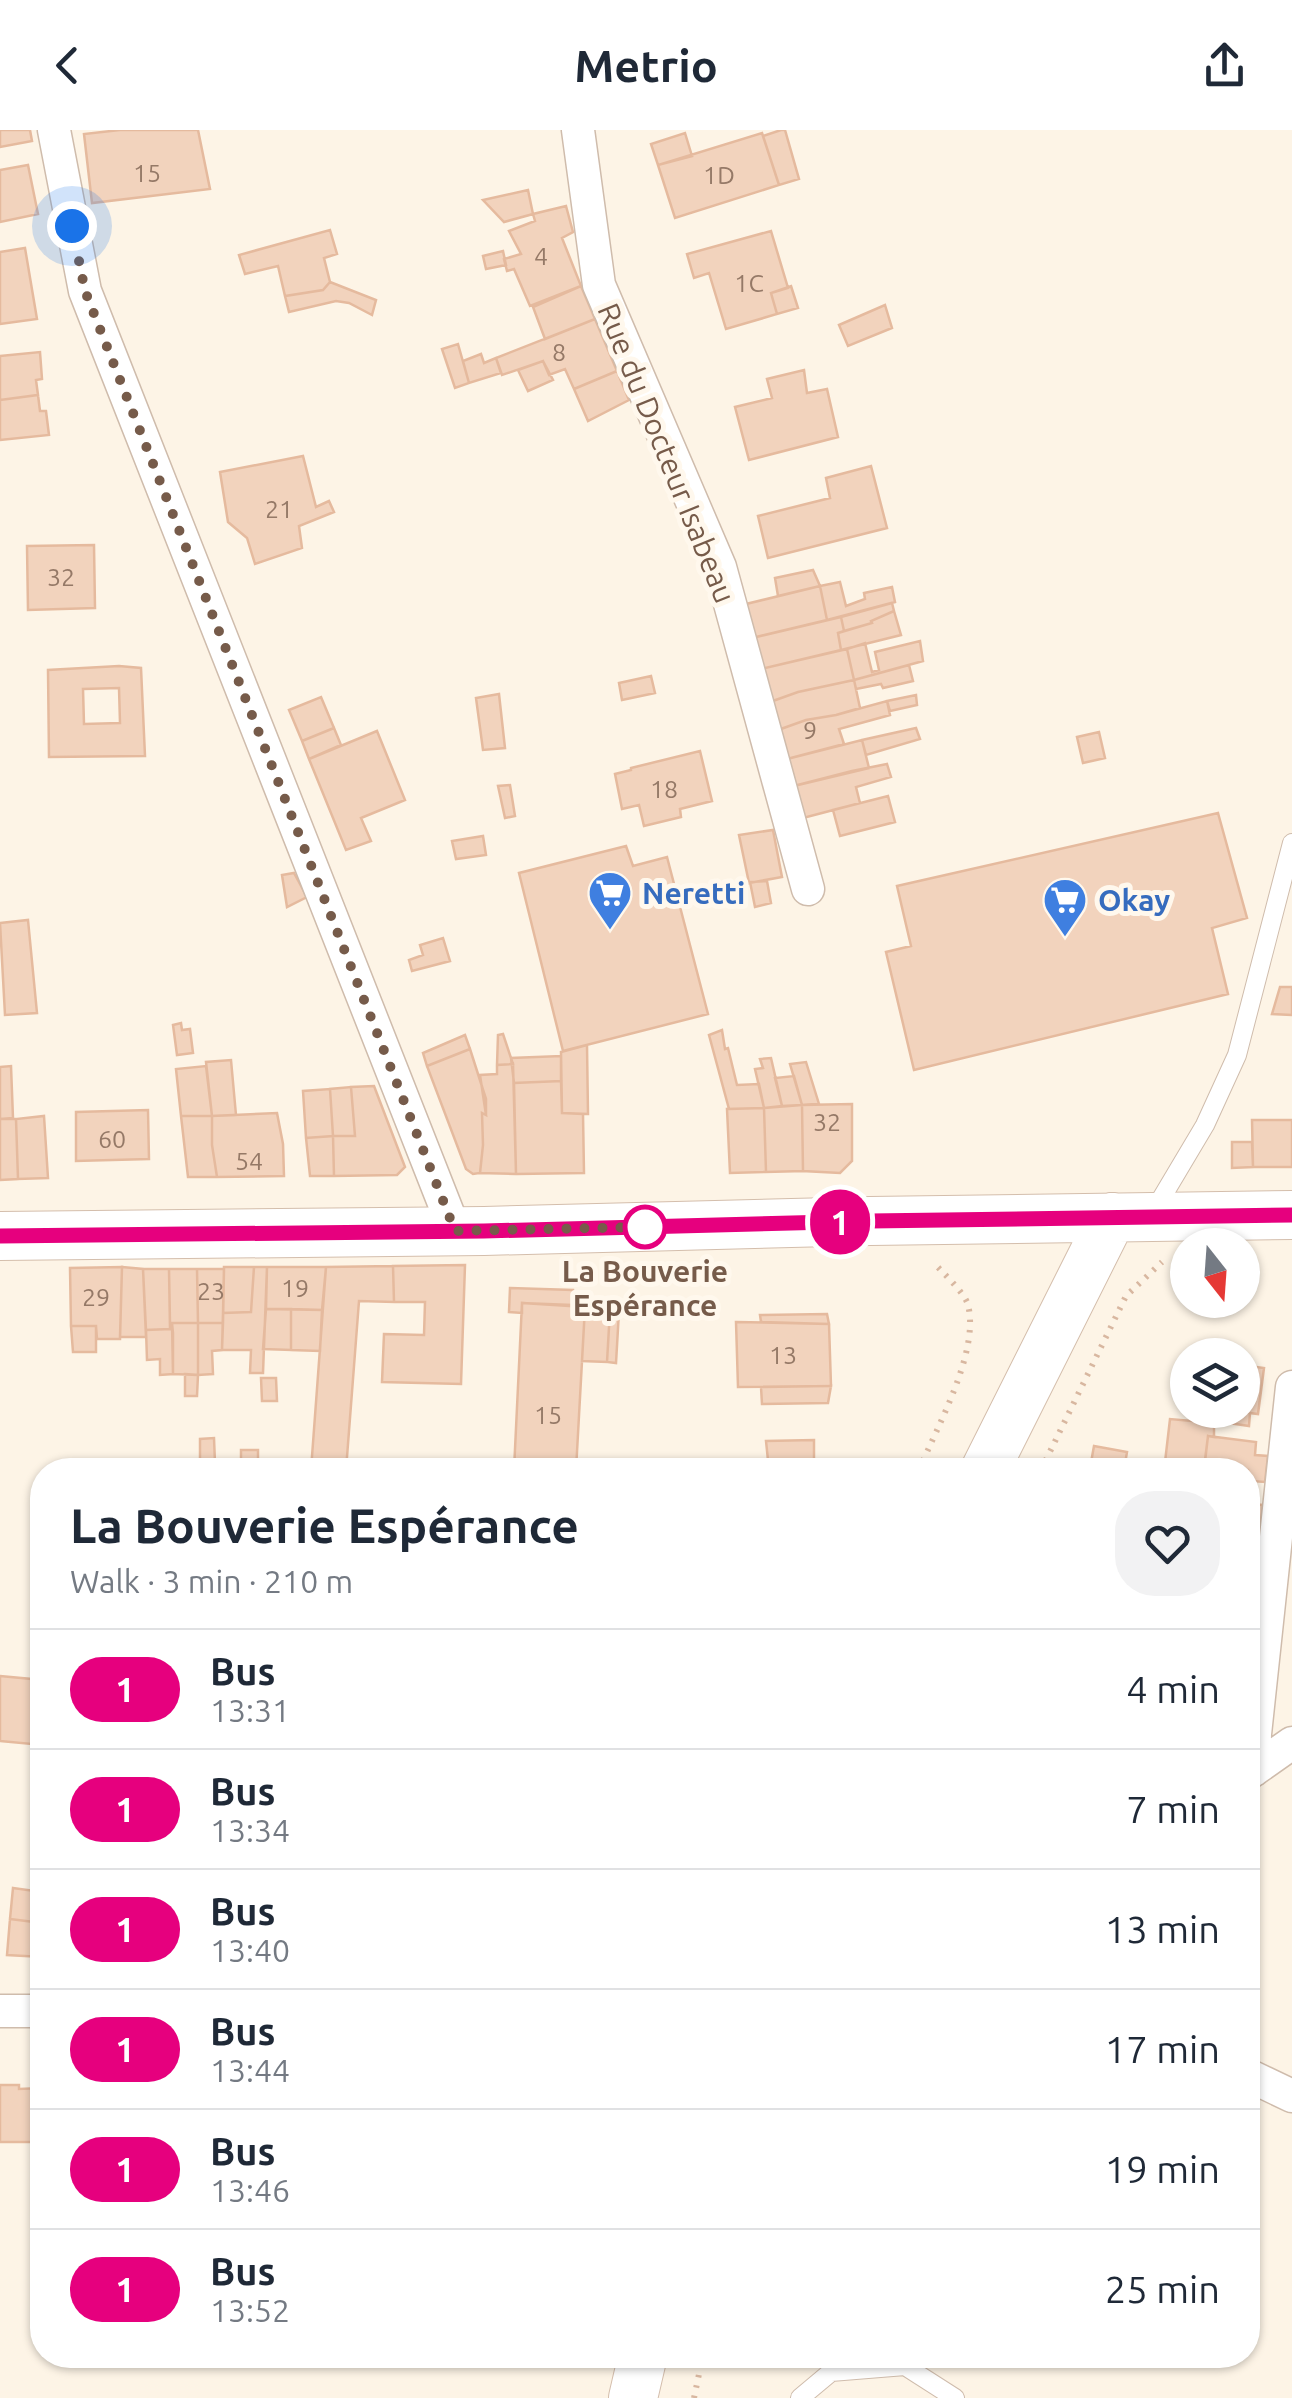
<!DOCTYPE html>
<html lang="en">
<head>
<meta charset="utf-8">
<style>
	body { margin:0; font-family:Ubuntu,sans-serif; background:#f2f2f3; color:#1f2937; height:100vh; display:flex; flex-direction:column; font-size:38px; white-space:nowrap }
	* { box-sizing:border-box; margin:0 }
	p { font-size:32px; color:#747a83 }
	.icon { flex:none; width:55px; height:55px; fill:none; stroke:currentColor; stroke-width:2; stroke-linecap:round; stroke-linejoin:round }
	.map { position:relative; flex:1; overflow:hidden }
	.side { position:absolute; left:30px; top:1328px; width:1230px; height:910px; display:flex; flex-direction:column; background:#fff; border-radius:40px; box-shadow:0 2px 8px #0004 }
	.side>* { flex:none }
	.badge { padding:0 20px; border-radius:32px; font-size:35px; line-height:65px }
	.needle { width:65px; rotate:163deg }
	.buttons { position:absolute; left:1170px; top:1098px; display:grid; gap:20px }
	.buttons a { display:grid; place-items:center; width:90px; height:90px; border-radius:50%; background:#fff; box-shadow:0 2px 8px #0004; font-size:50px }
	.you { position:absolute; width:50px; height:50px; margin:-25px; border:8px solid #fff; border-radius:50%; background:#1a73e8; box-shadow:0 0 0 15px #1a73e833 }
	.map>.badge { position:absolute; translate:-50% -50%; box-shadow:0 0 0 5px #fff }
	.round { display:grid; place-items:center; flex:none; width:105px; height:105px; border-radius:40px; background:#f2f2f3 }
	.headline { display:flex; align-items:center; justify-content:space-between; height:170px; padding:0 40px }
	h1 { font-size:48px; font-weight:700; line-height:75px }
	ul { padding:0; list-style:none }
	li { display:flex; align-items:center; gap:30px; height:120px; padding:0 40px; border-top:2px solid #e0e1e3 }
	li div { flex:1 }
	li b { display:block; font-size:38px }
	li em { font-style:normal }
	li .badge { min-width:110px; font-weight:700; text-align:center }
	header { display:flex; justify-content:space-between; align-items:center; height:130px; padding:0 40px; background:#fff; font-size:45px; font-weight:700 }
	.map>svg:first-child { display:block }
	.building { fill:#f2d3bd; stroke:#e5ba9e; stroke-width:2.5; fill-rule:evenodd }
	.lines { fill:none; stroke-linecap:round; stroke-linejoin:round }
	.lane-casing { stroke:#cfbcac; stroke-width:20 }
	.street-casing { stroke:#cfbcac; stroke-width:35 }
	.secondary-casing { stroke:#d4beac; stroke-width:50 }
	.path { stroke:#d8b7a0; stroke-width:6; stroke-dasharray:2.5 8; stroke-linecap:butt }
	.lane { stroke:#fff; stroke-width:18 }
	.street { stroke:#fff; stroke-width:32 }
	.secondary { stroke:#fff; stroke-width:48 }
	.line-casing { stroke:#fff; stroke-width:22 }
	.line { stroke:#e6007e; stroke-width:15 }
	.walk { stroke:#765b4a; stroke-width:10; stroke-dasharray:0 18 }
	.stop-dot { fill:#fff; stroke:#e6007e; stroke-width:5 }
	.labels { text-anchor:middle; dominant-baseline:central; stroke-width:10; stroke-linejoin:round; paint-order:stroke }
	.number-label { font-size:25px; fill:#957967 }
	.street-label { font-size:30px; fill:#765b4a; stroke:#fff8ed }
	.shop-label { font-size:30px; font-weight:bold; fill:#366cbe; stroke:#fff8ed; text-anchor:start }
	.stop-label { font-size:30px; font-weight:bold; fill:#765b4a; stroke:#fff8ed }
</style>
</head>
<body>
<header><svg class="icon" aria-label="back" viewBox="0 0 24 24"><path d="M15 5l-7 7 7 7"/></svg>Metrio<svg class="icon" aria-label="share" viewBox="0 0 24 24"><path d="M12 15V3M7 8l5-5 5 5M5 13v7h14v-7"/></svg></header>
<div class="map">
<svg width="1292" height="2268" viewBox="0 0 1292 2268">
	<rect width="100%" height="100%" fill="#fdf4e6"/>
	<path class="building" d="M0,0H30L32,11L0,17Z
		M120,0H198L210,59L92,73L84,4Z
		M781,0H785L799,49L779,55L763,6Z
		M685,3L692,26L658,35L651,14Z
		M762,3L779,55L675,88L658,35Z
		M28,35L38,84L0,92V40Z
		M528,60L533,84L504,92L483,70Z
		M566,76L573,102L562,108L581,156L530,176L514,139L507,141L504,129L521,124L509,101L535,91L533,84Z
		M330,100L337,124L324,128L330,152L323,160L285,166L278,136L245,144L239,125Z
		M771,101L788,158L771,163L777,184L726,199L709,143L694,148L687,124Z
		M25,118L37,189L0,194V122Z
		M503,121L506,135L486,139L483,126Z
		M330,152L376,170L372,185L349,173L336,171L289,182L285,166L323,160Z
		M581,156L595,189L545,209L533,177Z
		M791,156L798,178L777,184L771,163Z
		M885,175L892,198L848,216L839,195Z
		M595,189L617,241L574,259L565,239L549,245L543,231L502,245L496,228Z
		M458,214L469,253L455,258L442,219Z
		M40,222L42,249L36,250L38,265L0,270V226Z
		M481,224L484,233L496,228L501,243L469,253L463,231Z
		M543,231L553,250L528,261L518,240Z
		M804,240L807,263L827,259L838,307L749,330L735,277L772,268L767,249Z
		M617,241L629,270L588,291L574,259Z
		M38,265L40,281H46L49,305L0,310V270Z
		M303,326L316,377L329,371L334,382L299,396L302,418L255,434L247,408L228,392L220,342Z
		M871,336L887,398L768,428L758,386L830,368L826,348Z
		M94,415L95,478L28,480L27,416Z
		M813,440L820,456L778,466L775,448Z
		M840,452L846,476L865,469L864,463L892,457L895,472L827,490L820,456Z
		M820,456L827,490L752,508L742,475Z
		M892,473L894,481L871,491L872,493L844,501L841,487Z
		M894,481L901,505L841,520L838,503L872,493L871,491Z
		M841,487L844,501L838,503L841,520L761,539L752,508Z
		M920,511L923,531L854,550L847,519L865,513L872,542L879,540L875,522Z
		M847,519L854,550L798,562L770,572L761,539Z
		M909,535L913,551L883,558L881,554L856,559L854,550Z
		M119,536L141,538L145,626L49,627L48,540ZM119,558L120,593L84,594L83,559Z
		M651,546L655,563L622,570L619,553Z
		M854,550L860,578L836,585L806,590L778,600L770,572L798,562Z
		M499,564L505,618L483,620L476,568Z
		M916,565L917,575L890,581L887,571Z
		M321,567L334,598L302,611L289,580Z
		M887,571L890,585L839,599L844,614L787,629L778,600L806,590L836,585Z
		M334,598L341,615L309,629L302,611Z
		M916,598L920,609L866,625L862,610Z
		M377,601L405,670L361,688L371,711L346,720L309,629Z
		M1099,602L1105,628L1083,633L1077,607Z
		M862,610L869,638L794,656L787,629Z
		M700,621L712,671L680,679L681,687L644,696L639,675L622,679L615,644L631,640V638Z
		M887,634L891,647L856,657L860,673L803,688L794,656L852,641Z
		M510,655L515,686L505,688L498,656Z
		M888,666L895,692L840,706L833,680Z
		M1218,683L1247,788L1212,798L1228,864L914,940L886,822L911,816L897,756Z
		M773,700L782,747L749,753L739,705Z
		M483,706L486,725L456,729L452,711Z
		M626,716L633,736L667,727L708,884L563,921L519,743Z
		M294,743L307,767L287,777L282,745Z
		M767,751L771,773L755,777L750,752Z
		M28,790L37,883L5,885L0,793Z
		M443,808L450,831L412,841L409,830L423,825L420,815Z
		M1280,857H1292V885L1272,884Z
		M181,893L182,900L190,899L193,923L177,925L173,895Z
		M722,900L725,919L728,918L737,955L759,954L764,978L729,979L709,905Z
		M503,904L513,934L497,935L498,905Z
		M465,905L470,919L427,936L423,923Z
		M587,915L588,984L562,983L561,922Z
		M470,919L486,969V985L482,983L483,1015L480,1043L473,1044L466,1039L427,936Z
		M561,926V951L514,953L511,928Z
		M771,928L782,976L764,978L755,939L763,938L760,929Z
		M231,930L236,985L212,986L206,932Z
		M806,932L819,974L802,975L790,934Z
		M513,934L516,1044L480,1043L483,1015L482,983L486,985L480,945L497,944V935Z
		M11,936L13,988L0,989V937Z
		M206,936L212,986H181L176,939Z
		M794,946L802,975L782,976L775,948Z
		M561,951L562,983L583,984L584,1043L516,1044L514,953Z
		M374,956L405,1037L397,1045L334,1046L333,1006H355L351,957Z
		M351,957L355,1006H333L330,959Z
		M330,959L333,1006L306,1008L303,961Z
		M852,974V1031L840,1043L803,1041L802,975Z
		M802,975L803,1041L766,1042L764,978Z
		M764,978L766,1042L730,1043L727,979Z
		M148,980L149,1029L76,1031V982Z
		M277,983L283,1014L284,1046L217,1047L212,1015V986Z
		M44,986L48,1048L18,1049L16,989Z
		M181,986H212V1015L217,1047H188Z
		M0,989H16L18,1049L0,1050Z
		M1252,990H1292V1037H1253Z
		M333,1006L334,1046H310L306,1008Z
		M1232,1012H1252L1253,1037L1232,1038Z
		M465,1135L461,1254L382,1252L384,1204L424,1205L425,1172H394L393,1136Z
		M393,1136L394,1172L359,1171L346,1340H311L326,1137Z
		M122,1137L120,1209H97L96,1196H71L70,1138Z
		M122,1137L143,1139L146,1207H120Z
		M224,1137H254L251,1182L223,1183Z
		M254,1137H267L263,1243H250L251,1220H222L223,1183L251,1182Z
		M267,1137H326L322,1180L266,1179Z
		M143,1139H169L170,1199L146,1200Z
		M169,1139H197L198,1193H170Z
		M197,1139H224L223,1193H198Z
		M510,1158L573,1160V1175L522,1173V1183L509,1182Z
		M522,1173L585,1177L576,1340H514Z
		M585,1177L610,1180L607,1232L582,1231Z
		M266,1179H291V1220L263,1219Z
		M291,1179L322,1180L320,1221L291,1220Z
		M610,1180L619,1181L616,1233L607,1232Z
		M827,1184L829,1194L761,1192L760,1185Z
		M736,1192L829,1194L831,1256L738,1257Z
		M170,1193H172L173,1203V1244L160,1245V1229L147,1230L146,1200L170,1199Z
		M172,1193H198V1245L173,1244Z
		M198,1193H223L222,1220L212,1221L213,1244L198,1245Z
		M71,1196H96V1222H73Z
		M1242,1235L1264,1238L1258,1284L1226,1280H1242Z
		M185,1244L198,1245L197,1266H185Z
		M261,1248H276L277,1271H262Z
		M831,1256L828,1273L762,1274L761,1257Z
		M1196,1280H1226L1250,1283L1249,1296L1195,1288Z
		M1195,1288L1214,1290V1307L1208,1306L1204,1338L1165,1332L1170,1289L1192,1291Z
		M1208,1306L1256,1312L1255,1325L1268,1326L1265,1352L1252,1351L1250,1362H1248V1340H1204Z
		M214,1308L215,1333H200V1309Z
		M814,1310V1339L769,1340L766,1311Z
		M1094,1316L1127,1322L1124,1340L1090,1338Z
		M241,1320H258V1336L241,1337Z
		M1157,1331L1204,1338V1340H1155Z
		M1248,1362H1250L1249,1374L1263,1375L1260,1401L1248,1400Z
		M0,1546L42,1550V1615L0,1611Z
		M13,1758L42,1762V1793L10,1789Z
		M10,1789L42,1793V1827L7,1825Z
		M0,1955H19V1959L42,1958V2012H0Z"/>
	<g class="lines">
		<defs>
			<path id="lane" d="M1152,1084L1205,995L1237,925L1292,713
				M800,2268L831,2242L905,2236L955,2268"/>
			<path id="street" d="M54,0L85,161L455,1101
				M578,0L599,155L720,437L808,759
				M1254,1640L1255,1604L1292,1257
				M1248,1644L1292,1613
				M0,1881H42
				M1248,1945L1292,1966"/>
			<path id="secondary" d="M0,1106L484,1101L870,1091L1292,1085
				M985,1340L1112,1087
				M633,2268L643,2225"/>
		</defs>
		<use href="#lane" class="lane-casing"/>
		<use href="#street" class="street-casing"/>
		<use href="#secondary" class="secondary-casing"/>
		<path class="path" d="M919,1340C937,1297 980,1221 968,1175C965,1163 942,1142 933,1132
			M1041,1340L1126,1166L1162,1132
			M694,2268L703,2225"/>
		<use href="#lane" class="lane"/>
		<use href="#street" class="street"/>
		<use href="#secondary" class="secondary"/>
	</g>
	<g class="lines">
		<defs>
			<path id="line" d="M0,1106L484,1101L870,1091L1292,1085"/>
		</defs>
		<use href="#line" class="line-casing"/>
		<use href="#line" class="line"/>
		<path class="walk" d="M72,96L85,161L455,1101L645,1097"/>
	</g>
	<defs>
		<symbol id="supermarket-pin" viewBox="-11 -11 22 30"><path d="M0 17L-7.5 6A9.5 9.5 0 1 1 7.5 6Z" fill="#3f7fe0" stroke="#fff8ed"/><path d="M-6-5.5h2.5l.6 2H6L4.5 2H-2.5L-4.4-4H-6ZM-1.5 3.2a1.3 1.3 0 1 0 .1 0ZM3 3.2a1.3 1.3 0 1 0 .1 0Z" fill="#fff"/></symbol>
	</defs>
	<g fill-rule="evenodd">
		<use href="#supermarket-pin" x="585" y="738" width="50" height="68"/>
		<use href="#supermarket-pin" x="1040" y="745" width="50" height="68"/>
	</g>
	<circle class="stop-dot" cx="645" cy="1097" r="20"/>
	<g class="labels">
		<g class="number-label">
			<text x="147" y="43">15</text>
			<text x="719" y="45">1D</text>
			<text x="541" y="126">4</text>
			<text x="749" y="153">1C</text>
			<text x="559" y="222">8</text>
			<text x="279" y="379">21</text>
			<text x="61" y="447">32</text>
			<text x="810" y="600">9</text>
			<text x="664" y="659">18</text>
			<text x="827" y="992">32</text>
			<text x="112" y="1009">60</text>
			<text x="249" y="1031">54</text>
			<text x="295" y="1158">19</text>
			<text x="211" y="1161">23</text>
			<text x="96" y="1167">29</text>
			<text x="783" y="1225">13</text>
			<text x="548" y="1285">15</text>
		</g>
		<g class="street-label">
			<text transform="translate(667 323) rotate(68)">Rue du Docteur Isabeau</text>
		</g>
		<g class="shop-label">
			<text x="642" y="763">Neretti</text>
			<text x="1098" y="770">Okay</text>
		</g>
		<g class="stop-label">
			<text x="645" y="1141">La Bouverie<tspan x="645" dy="34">Espérance</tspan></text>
		</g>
	</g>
</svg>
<div class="buttons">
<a><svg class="needle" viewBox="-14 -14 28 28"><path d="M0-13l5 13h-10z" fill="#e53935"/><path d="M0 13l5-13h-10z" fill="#747a83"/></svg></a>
<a><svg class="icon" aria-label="layers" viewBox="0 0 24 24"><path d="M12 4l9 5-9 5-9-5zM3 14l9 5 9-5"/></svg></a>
</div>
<div class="you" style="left:72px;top:96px"></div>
<b class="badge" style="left:840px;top:1092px;background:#e6007e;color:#fff">1</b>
<section class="side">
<div class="headline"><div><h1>La Bouverie Espérance</h1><p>Walk · 3 min · 210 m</p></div><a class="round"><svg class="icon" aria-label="heart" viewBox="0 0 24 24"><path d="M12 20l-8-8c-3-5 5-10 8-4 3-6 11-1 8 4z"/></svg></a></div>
<ul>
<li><span class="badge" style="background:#e6007e;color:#fff">1</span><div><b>Bus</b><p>13:31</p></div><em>4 min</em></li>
<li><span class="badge" style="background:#e6007e;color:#fff">1</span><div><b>Bus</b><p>13:34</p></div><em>7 min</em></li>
<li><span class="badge" style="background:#e6007e;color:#fff">1</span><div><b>Bus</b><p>13:40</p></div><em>13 min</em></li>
<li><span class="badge" style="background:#e6007e;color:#fff">1</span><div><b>Bus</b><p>13:44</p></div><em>17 min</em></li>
<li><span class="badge" style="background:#e6007e;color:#fff">1</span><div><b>Bus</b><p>13:46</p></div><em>19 min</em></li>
<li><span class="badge" style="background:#e6007e;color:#fff">1</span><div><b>Bus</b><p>13:52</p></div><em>25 min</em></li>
</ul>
</section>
</div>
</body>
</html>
